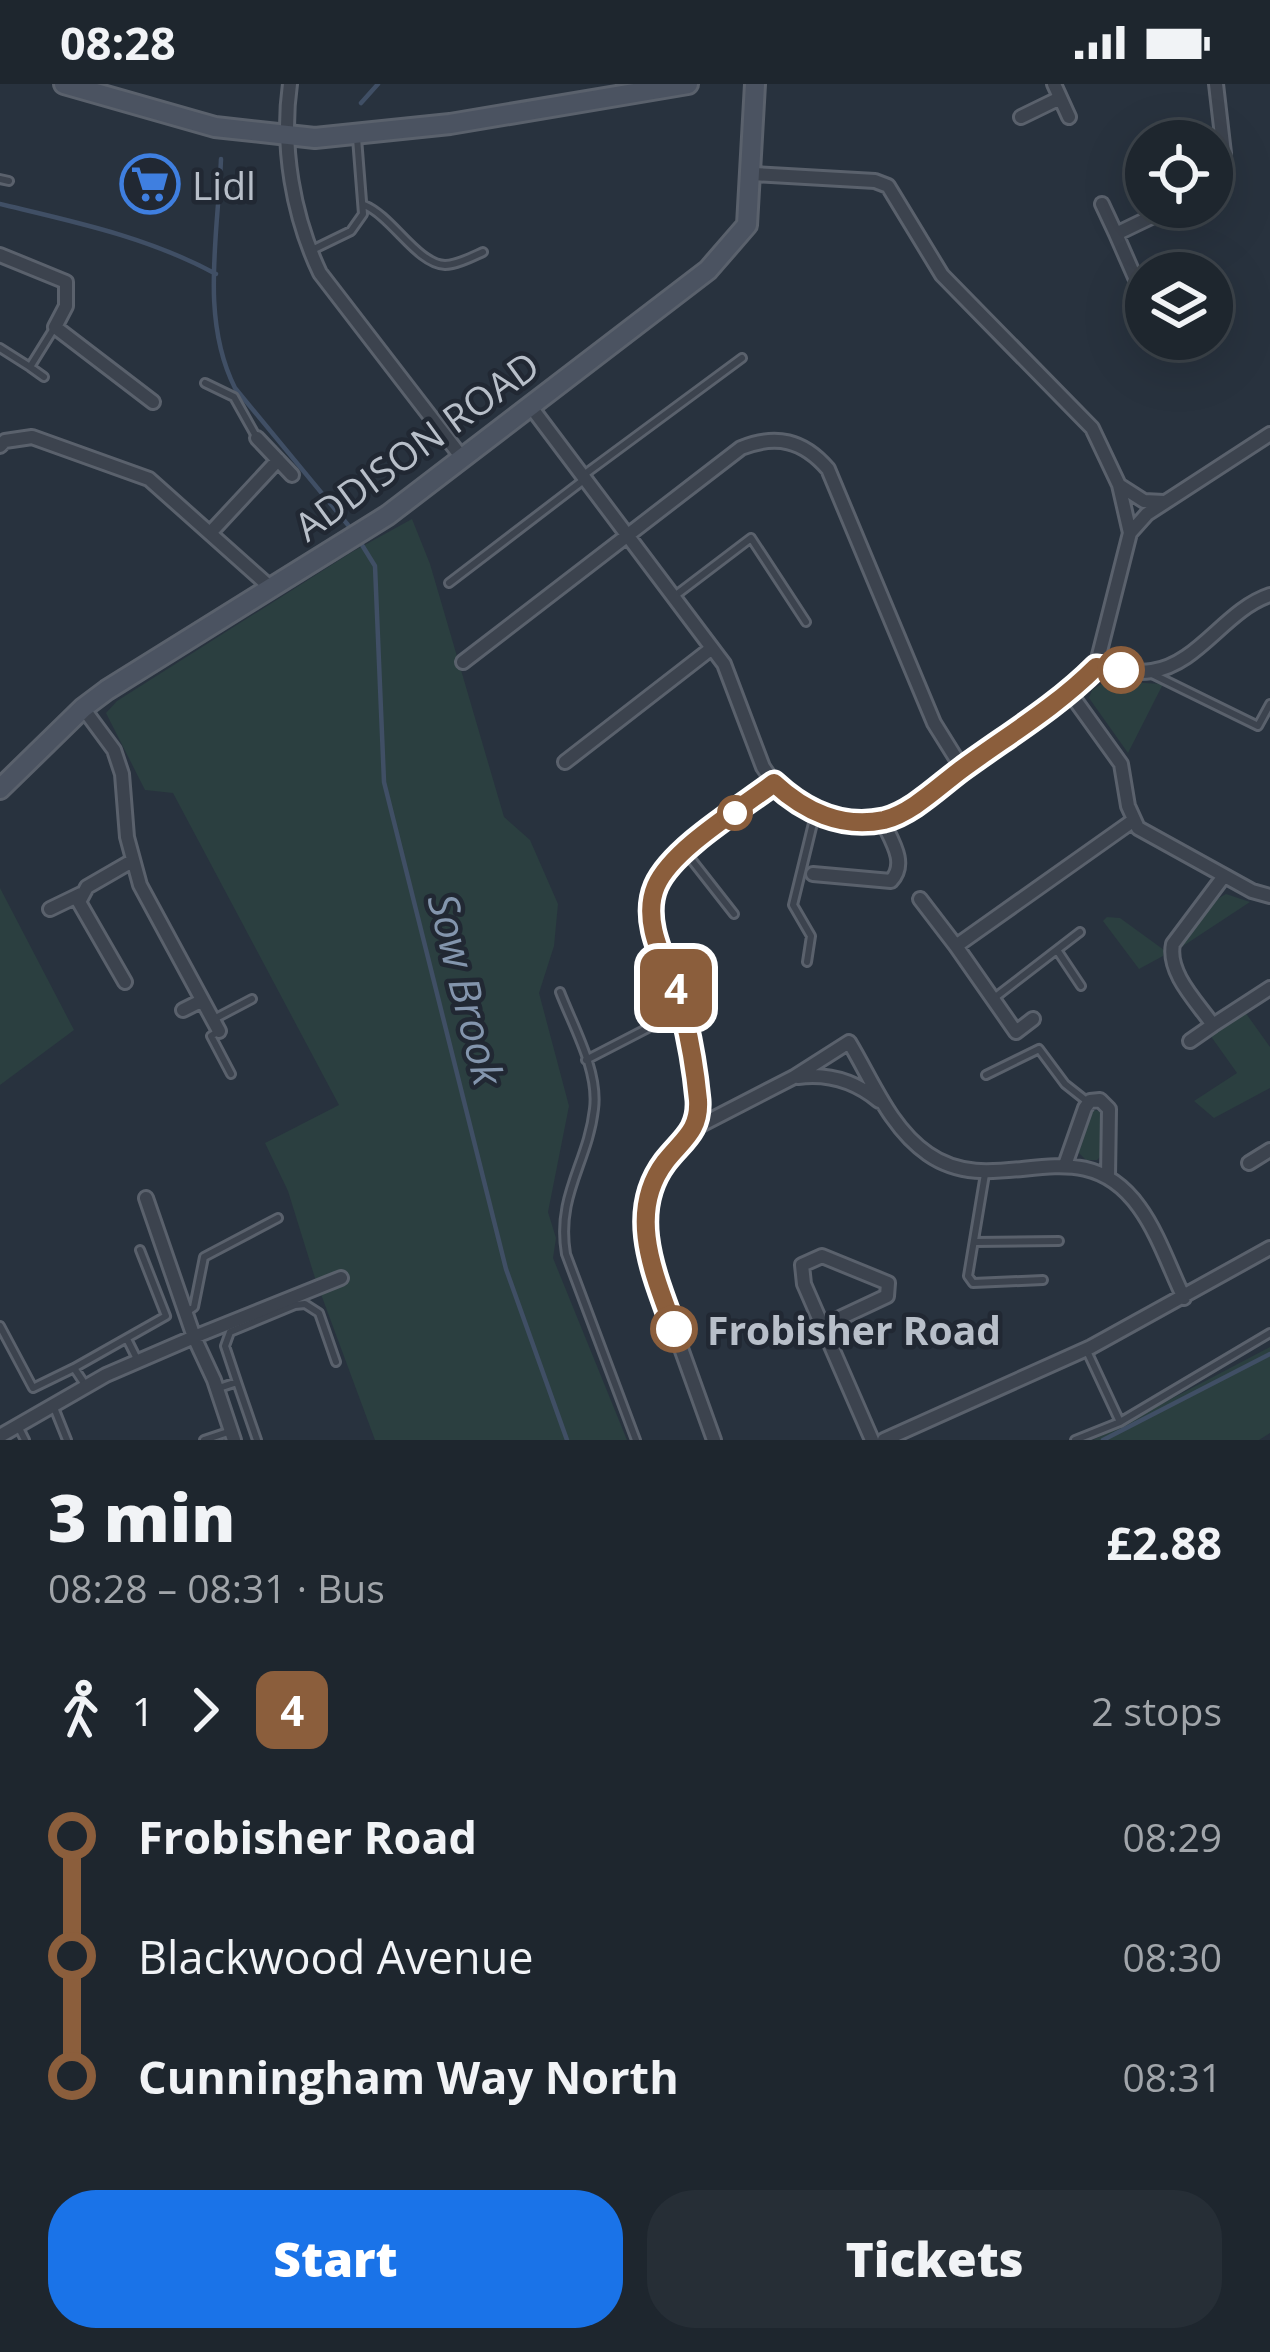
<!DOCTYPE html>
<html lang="en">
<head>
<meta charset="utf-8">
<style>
	body { margin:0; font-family:"Open Sans",sans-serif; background:#262e36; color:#f1f3f6; height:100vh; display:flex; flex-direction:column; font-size:45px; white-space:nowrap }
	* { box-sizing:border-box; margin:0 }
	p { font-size:39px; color:#a1a5aa }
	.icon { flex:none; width:66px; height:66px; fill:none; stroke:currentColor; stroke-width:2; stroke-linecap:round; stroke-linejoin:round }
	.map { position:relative; height:1356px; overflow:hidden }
	.side { display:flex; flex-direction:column; background:#1e262e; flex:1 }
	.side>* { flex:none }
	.badge { padding:0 24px; border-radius:18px; font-size:42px; line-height:78px }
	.buttons { position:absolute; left:1125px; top:36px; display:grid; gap:24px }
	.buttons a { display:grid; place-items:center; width:108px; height:108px; border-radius:50%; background:#1e262e; box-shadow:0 12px 48px #0002,0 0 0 3px #3c434a; font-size:60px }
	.map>.badge { position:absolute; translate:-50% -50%; box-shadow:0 0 0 6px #fff }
	.legs { display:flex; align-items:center; gap:18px; height:132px; padding:0 48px; font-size:39px }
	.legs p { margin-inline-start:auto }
	.head { display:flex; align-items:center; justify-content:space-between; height:204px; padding:0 48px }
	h1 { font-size:66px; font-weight:800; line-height:90px }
	.cta { display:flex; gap:24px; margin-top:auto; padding:24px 48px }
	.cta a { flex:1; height:138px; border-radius:48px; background:#1a73e8; color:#fff; font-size:48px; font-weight:800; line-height:138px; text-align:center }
	.cta a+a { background:#262e36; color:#f1f3f6 }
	ul { padding:0 48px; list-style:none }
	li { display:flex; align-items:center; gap:42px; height:120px; font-size:45px }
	li i { display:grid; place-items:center; width:18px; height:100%; margin:0 15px; background:currentColor }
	li i::after { content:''; width:30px; height:30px; margin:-15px; border:9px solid; border-radius:50%; background:#1e262e }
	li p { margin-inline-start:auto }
	li:first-child i { background:linear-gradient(#0000 50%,currentColor 0) }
	li:last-child i { background:linear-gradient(currentColor 50%,#0000 0) }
	.status { display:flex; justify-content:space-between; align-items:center; height:84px; padding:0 60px; background:#1e262e; direction:ltr }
	.status svg { height:33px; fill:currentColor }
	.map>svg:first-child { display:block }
	.green { fill:#2b3f40 }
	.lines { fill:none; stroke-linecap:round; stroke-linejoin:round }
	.stream { stroke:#404f65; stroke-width:4.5 }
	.lane-casing { stroke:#5a616c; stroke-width:12 }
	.street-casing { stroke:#5a616c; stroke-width:18 }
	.secondary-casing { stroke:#5a616c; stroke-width:24 }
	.lane { stroke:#3c434e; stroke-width:6 }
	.street { stroke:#3c434e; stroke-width:12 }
	.secondary { stroke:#4b5361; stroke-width:18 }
	.line-1-casing { stroke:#fff; stroke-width:27 }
	.line-1 { stroke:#8b5e3c; stroke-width:18 }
	.stop-1-dot { fill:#fff; stroke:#8b5e3c; stroke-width:6 }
	.labels { text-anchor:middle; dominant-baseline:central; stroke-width:9; stroke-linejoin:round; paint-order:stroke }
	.poi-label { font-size:39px; fill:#b8bfc9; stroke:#212833; text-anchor:start }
	.street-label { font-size:39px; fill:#b8bfc9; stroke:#212833 }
	.stop-label { font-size:39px; font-weight:bold; fill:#b8bfc9; stroke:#212833; text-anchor:start }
	.water-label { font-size:42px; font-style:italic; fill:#8395ad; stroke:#212833 }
</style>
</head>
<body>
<div class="status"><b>08:28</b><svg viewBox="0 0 49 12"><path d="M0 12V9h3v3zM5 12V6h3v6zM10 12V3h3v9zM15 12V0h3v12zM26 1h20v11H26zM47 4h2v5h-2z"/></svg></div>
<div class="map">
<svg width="1270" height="1356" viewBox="0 0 1270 1356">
	<rect width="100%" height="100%" fill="#28323e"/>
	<path class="green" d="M412,435L430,480L504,733L530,756L558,820L554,862L539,909L569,1022L548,1128L556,1154L553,1174L627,1356H375L315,1194L288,1107L265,1059L339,1021L173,709L145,706L106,629L117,617L352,468Z
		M1106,597L1163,600L1128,669L1089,614L1092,606Z
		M0,804L74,946L0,1001Z
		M1226,810L1250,818L1177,866C1189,845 1204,821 1226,810Z
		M1107,833L1120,834L1164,866L1163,872L1139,885L1103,837Z
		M1245,928L1270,963V1004L1214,1034L1194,1017L1237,989L1210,951Z
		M1092,1026L1100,1027L1104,1037V1069L1097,1076H1086L1077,1067Z
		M1270,1263V1349L1259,1356H1093Z"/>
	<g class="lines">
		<path class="stream" d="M361,19L378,0
			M221,75C218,151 200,235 235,304L348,441
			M0,120C75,138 148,153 216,190
			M362,461L375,482L384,698L506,1185L567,1356
			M1103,1356L1270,1270"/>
		<defs>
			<path id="lane" d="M0,95L9,97
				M364,121C392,132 417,180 445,181C457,181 472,173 483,168
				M310,167L351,147L363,130L357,54
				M0,264L30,283
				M44,293L30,283L53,246
				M205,299L234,313L257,354
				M585,390L742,274
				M449,499L585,395
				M676,511L751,454L806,538
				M1152,590L1258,642L1270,620
				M687,770L734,830
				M1057,866L1081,902
				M807,878L811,852L793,821L815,731
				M560,908C573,942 599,987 594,1025C588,1079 556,1111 566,1170L636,1356
				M993,915L1080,848
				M216,934L252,915
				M219,947L211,952L231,990
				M586,976L679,928
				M986,991L1039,965L1065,1000L1089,1019
				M985,1090L968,1192L973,1199L1043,1196
				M974,1158L1059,1157
				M188,1227L194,1223L204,1173L278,1134
				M0,1242L33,1304L74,1284L86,1302
				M127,1255L138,1277
				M1086,1265L1120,1338
				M74,1284L166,1232L140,1166
				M237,1298L225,1262L230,1248L295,1221L305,1220L319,1229L336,1278
				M219,1304L237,1298L257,1356
				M53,1321L67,1356
				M18,1342L25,1356
				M204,1356L231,1347
				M1075,1356L1120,1338L1270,1249"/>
			<path id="street" d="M290,0C281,63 293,132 320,189L463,375
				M1054,0L1069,33
				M1021,33L1060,14
				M753,90L875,97L888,102L942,191L1092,344L1119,401L1130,449L1096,583
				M1212,96L1224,69L1216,0
				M1102,120L1116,150
				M0,171L66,198V222L55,243L153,318
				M1137,198L1116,150L1172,123
				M531,323L724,580L763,683L774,699L822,732L858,739L893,732L1070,609L1096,583C1114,585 1134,590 1152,587C1199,580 1225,526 1270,511
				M257,354L292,391
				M0,362L5,357L32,353L149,395L270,503
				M1119,401L1144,417L1164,418
				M211,448L278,376
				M1130,449L1147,430L1270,350
				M463,578L741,364C776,350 803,356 828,385L934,639L962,684
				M1070,609L1121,680L1128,722L1138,744L1252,807L1270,812
				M83,624L114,666L122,690L127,753L140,801L219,947
				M565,678L712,564
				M813,790L891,797C908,779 891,756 882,736
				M1224,792L1173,860C1167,889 1197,918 1213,941L1270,904
				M920,815L956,862
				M50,825L81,810
				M125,898L79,818L87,803L132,777
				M183,926L201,917
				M1033,935L1016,948L956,862L1134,736
				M1190,957L1213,941
				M798,993C829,989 855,997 879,1017
				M695,1044L794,993L849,958C872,996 890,1044 928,1070C998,1119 1079,1039 1139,1123C1158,1149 1170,1185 1184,1214
				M1249,1079L1270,1066
				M1065,1081L1085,1024L1090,1017L1100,1016L1109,1025L1108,1093
				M823,1242L887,1212L888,1199L822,1172L802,1181L804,1200L872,1356
				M0,1352L106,1291L194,1253L146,1114
				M234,1356L214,1296L194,1253L341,1194
				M714,1356L650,1178L645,1148L648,1118L665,1078L695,1044L698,1022L692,963L671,891L651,839L652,817L669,782L774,699
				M884,1356L1091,1263L1270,1164"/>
			<path id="secondary" d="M64,0L215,43L315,54L450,40L688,0
				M0,705L83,624L107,606L388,431L708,186L747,141L755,0"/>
		</defs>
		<use href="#lane" class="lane-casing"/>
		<use href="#street" class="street-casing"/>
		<use href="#secondary" class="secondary-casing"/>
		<use href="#lane" class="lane"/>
		<use href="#street" class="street"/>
		<use href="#secondary" class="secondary"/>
	</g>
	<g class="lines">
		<defs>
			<path id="line-1" d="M674,1245C655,1192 626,1130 665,1078C682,1056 700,1047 698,1016C695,985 690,955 682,925C671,887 639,842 656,802C672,765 741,724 774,699C804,727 842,745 884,736C912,729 939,702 962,685C1007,652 1056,623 1096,583L1121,586"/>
		</defs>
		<use href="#line-1" class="line-1-casing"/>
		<use href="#line-1" class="line-1"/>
	</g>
	<defs>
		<symbol id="supermarket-ring" viewBox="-11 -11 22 22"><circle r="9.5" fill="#212833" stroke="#3f7fe0" stroke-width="1.5"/><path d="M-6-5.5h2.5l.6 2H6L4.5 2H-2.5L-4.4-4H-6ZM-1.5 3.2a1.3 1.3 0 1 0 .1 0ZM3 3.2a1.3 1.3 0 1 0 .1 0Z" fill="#3f7fe0"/></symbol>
	</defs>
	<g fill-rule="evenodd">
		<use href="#supermarket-ring" x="117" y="67" width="66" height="66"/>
	</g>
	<g class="stop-1-dot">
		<circle cx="1121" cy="586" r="21"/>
		<circle cx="735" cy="729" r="15"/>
		<circle cx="674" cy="1245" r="21"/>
	</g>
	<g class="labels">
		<g class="poi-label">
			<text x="192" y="100">Lidl</text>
		</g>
		<g class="street-label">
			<text transform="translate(416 361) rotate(-36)">ADDISON ROAD</text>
		</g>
		<g class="stop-label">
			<text x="707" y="1245">Frobisher Road</text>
		</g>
		<g class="water-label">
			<text transform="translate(467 905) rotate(76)">Sow Brook</text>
		</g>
	</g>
</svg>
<div class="buttons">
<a><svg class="icon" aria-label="locate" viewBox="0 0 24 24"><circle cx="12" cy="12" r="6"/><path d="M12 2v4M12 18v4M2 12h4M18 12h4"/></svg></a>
<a><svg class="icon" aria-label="layers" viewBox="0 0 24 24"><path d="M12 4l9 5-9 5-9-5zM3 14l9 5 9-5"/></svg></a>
</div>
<b class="badge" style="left:676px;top:904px;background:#8b5e3c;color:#fff">4</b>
</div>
<section class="side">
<div class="head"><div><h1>3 min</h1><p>08:28 – 08:31 · Bus</p></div><b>£2.88</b></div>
<div class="legs"><svg class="icon" aria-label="walk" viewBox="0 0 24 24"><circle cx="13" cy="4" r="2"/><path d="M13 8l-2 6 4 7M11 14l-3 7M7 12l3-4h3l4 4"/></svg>1<svg class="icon" aria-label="forward" viewBox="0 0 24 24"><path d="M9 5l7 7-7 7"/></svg><b class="badge" style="background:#8b5e3c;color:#fff">4</b><p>2 stops</p></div>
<ul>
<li><i style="color:#8b5e3c"></i><b>Frobisher Road</b><p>08:29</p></li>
<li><i style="color:#8b5e3c"></i><span>Blackwood Avenue</span><p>08:30</p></li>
<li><i style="color:#8b5e3c"></i><b>Cunningham Way North</b><p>08:31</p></li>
</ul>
<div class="cta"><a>Start</a><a>Tickets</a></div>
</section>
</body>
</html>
